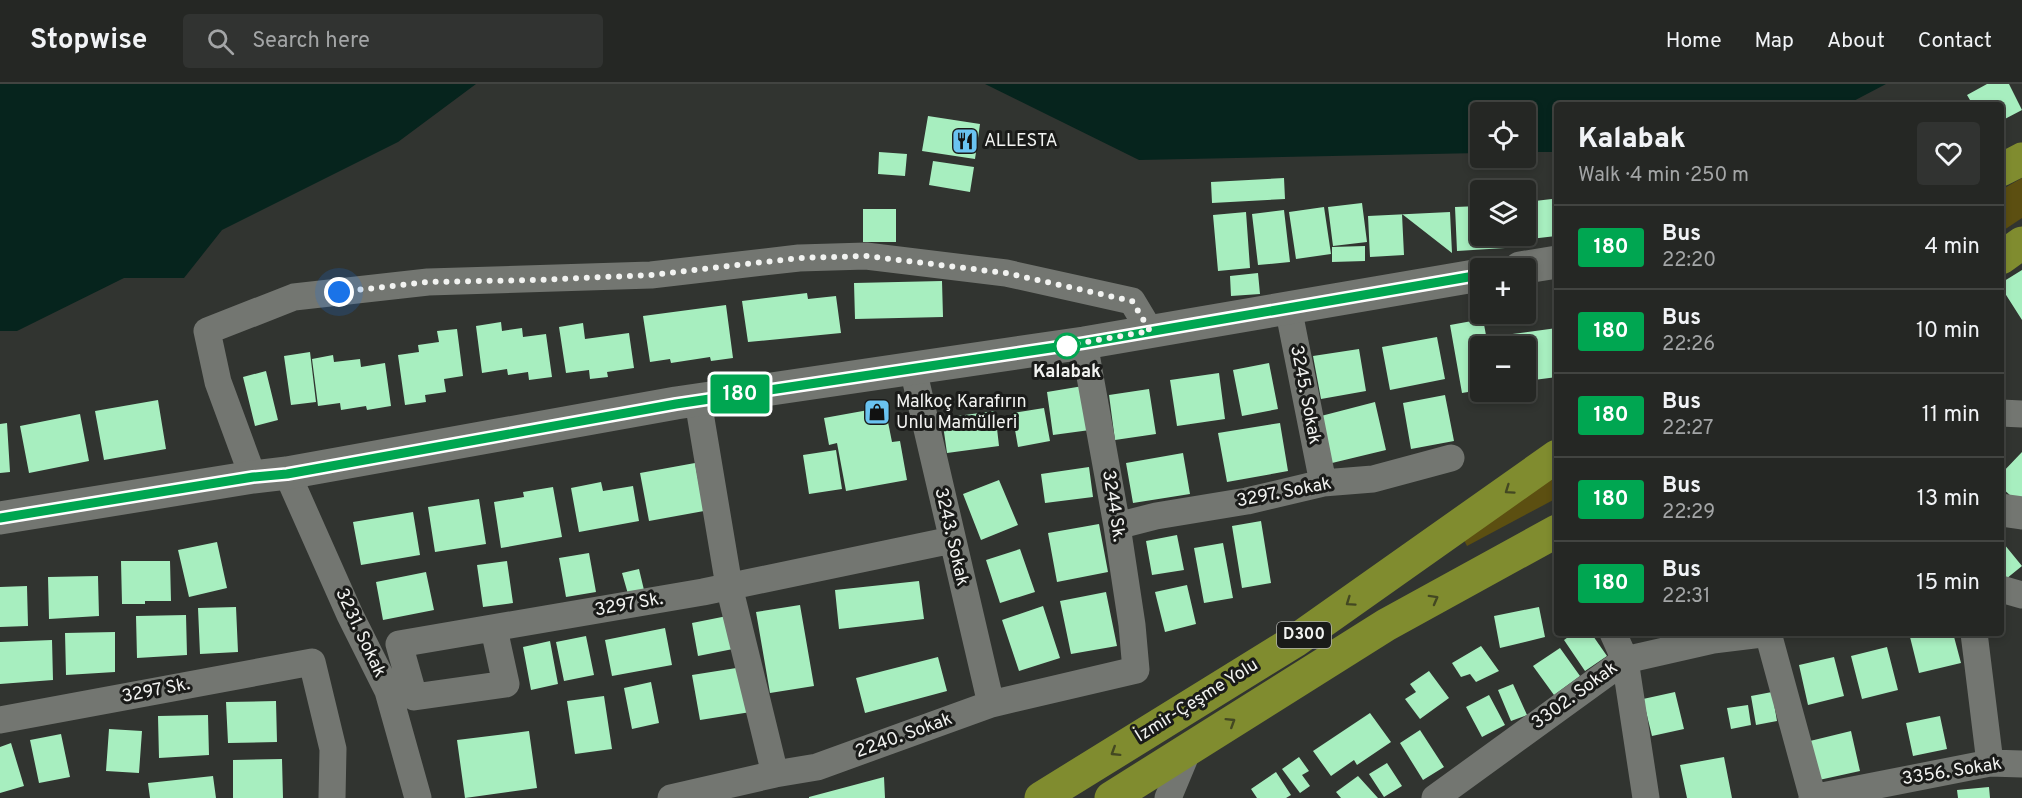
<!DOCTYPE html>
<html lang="en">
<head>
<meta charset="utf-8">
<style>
	body { margin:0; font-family:Overpass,sans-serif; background:#313331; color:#f1f3f6; height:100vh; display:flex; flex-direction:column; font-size:22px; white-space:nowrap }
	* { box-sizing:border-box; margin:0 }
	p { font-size:20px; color:#a3a5a6 }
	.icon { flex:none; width:33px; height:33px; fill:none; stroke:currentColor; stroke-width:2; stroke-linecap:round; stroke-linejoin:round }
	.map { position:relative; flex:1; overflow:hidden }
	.drawer { position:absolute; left:1554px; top:18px; width:450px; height:534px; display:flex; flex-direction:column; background:#252724; border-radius:6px; box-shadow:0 3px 9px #0003,0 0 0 2px #424441 }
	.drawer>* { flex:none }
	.badge { padding:0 12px; border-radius:4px; font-size:21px; line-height:39px }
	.controls { position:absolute; left:1470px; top:18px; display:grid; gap:12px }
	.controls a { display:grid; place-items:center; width:66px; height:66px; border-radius:6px; background:#252724; box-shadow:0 3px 9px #0003,0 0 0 2px #424441; font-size:30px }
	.you { position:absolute; width:30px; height:30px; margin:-15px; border:4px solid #fff; border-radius:50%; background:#1a73e8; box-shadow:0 0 0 9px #1a73e833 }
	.map>.badge { position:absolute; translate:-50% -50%; box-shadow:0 0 0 3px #fff }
	.round { display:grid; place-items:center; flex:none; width:63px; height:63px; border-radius:6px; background:#313331 }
	.overview { display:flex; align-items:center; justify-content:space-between; height:102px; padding:0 24px }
	h1 { font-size:28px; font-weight:800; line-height:45px }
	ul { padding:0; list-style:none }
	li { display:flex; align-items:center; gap:18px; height:84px; padding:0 24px; border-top:2px solid #424441 }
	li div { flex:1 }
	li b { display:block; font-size:22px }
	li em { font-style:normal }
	li .badge { min-width:66px; font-weight:700; text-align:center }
	header { display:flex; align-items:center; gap:36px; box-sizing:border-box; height:84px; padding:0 30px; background:#252724; border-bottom:2px solid #424441 }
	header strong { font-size:28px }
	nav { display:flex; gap:33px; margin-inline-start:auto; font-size:21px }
	.search { width:420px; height:54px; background:#313331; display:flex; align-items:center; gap:15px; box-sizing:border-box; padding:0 21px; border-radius:6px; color:#a3a5a6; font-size:22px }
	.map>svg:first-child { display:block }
	.green { fill:#5c4f11 }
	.water { fill:#06241d }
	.building { fill:#a7eebf }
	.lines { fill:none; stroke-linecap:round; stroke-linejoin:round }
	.street { stroke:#737671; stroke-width:27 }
	.secondary { stroke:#737671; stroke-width:33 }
	.highway { stroke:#808c2f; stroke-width:33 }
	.oneway { stroke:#434822 }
	.line-casing { stroke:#fff; stroke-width:14 }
	.line { stroke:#00a651; stroke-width:9 }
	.walk { stroke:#f2f3f1; stroke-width:6; stroke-dasharray:0 10.8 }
	.stop-dot { fill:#fff; stroke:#00a651; stroke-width:3 }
	.labels { text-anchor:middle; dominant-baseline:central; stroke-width:6; stroke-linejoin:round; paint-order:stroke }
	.shield { fill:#1a1b19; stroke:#b1b2b0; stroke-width:1.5 }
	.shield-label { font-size:16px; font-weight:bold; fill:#f2f3f1 }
	.poi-label { font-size:18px; fill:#f2f3f1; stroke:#1a1b19; text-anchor:start }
	.stop-label { font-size:18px; font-weight:bold; fill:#f2f3f1; stroke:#1a1b19 }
	.street-label { font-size:18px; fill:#f2f3f1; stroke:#1a1b19 }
</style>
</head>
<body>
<header>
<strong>Stopwise</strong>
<div class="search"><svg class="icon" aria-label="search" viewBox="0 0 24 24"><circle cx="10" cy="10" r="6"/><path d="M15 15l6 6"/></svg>Search here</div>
<nav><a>Home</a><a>Map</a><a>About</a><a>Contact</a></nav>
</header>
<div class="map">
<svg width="2022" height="714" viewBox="0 0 2022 714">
	<rect width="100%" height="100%" fill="#313430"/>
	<path class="green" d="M2022,94V134L2001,148V106Z
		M1557,388V414L1467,462L1463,454Z"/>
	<path class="water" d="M0,0H476L398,58L222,146L184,194H124L17,247H0Z
		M985,0H1886L1846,21H1557V68H1526V28H1480V69L1139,76Z"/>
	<path class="building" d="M1987,0H2009L2022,26L2001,37V21H1973L1967,11Z
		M928,32L980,40L975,75L922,67Z
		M879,68L907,70L905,92L878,90Z
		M933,77L974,83L970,108L929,101Z
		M1284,94L1285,115L1212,119L1211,98Z
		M1552,115L1556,152L1512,157L1511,152H1526V118Z
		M1362,119L1367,158L1333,162L1328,123Z
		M1480,122V152H1505V164L1457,167L1455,123Z
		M1324,123L1331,170L1296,175L1289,128Z
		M863,125H896V158H863Z
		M1284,126L1290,178L1258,181L1252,130Z
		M1246,128L1250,184L1218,187L1213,131Z
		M1450,128L1452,169L1402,130L1404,171L1370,173L1368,132Z
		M1365,162V177L1332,178V163Z
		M2022,186V236L2001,203V199Z
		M1258,189L1260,210L1231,212L1230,192Z
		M942,197L943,233L855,235L854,199Z
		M807,209L808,215L836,212L841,249L748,258L742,217Z
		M726,221L733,274L711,277L710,273L671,279L670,275L650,278L643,232Z
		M1483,235L1488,262H1480V306L1462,309L1450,241Z
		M501,238L502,247L522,244L523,253L546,250L552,293L529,296L528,288L508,291L507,285L482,289L476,242Z
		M583,239L585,255L629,249L634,284L607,288L608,293L590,295L589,286L566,289L559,243Z
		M1557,244V293L1526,297V262H1498L1497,252Z
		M457,245L463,292L444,295L446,308L425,311L426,318L405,321L398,271L419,268L418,261L439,258L437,247Z
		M1437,253L1445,295L1390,306L1382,263Z
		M1359,265L1366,307L1321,315L1313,272Z
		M310,268L316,318L291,321L284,272Z
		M333,271L334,278L360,275L361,283L385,279L391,322L367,326L366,322L341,326L340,319L318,322L312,275Z
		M1269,279L1278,325L1242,332L1233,286Z
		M266,287L278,336L255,342L243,293Z
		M1219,289L1225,335L1177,342L1170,296Z
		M1083,302L1090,346L1053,351L1047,308Z
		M1149,305L1156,350L1115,356L1109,311Z
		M1445,311L1454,357L1411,365L1403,319Z
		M158,316L166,365L104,376L95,327Z
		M1375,318L1386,366L1332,379L1321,332Z
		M885,323L892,358L900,357L907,396L846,407L837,359L829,361L824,334Z
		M1044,324L1050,357L1018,363L1012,329Z
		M995,327L999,362L947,369L942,334Z
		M80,330L89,377L29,389L20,342Z
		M7,339L10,388L0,389V340Z
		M1280,339L1288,387L1227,398L1218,349Z
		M836,366L842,405L809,410L803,371Z
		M2022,368V422L2001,403V390Z
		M1183,369L1190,410L1133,419L1126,379Z
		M695,379L704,427L649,437L640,389Z
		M1089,383L1093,413L1045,419L1041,390Z
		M999,396L1018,441L981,456L963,410Z
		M601,398L603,407L633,402L639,437L579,448L571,404Z
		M553,403L562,453L501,464L494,418L524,413L523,408Z
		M479,415L486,460L435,468L428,423Z
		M413,428L420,471L361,481L353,438Z
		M1261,437L1271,499L1242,504L1232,442Z
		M1099,440L1108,488L1057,498L1048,449Z
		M1177,451L1184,486L1152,491L1146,457Z
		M217,458L227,504L189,513L178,466Z
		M1223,459L1233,514L1204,519L1194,464Z
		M2004,460L2022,482L2001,499V463Z
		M1020,465L1035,508L1000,519L986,476Z
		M589,469L596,508L566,513L559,474Z
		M121,477H170L171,517H145V520H122Z
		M507,477L513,519L483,523L477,481Z
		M639,485L644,506L628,510L622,489Z
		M426,488L434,526L383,536L376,498Z
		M98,492L99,532L49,535L48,493Z
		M919,497L924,535L839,545L835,506Z
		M1187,501L1196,540L1165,548L1155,508Z
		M27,502L28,542L0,543V503Z
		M1106,508L1117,562L1071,570L1060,517Z
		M800,521L814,602L770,609L756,528Z
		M1043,522L1060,574L1019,587L1002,536Z
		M236,523L238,568L200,570L198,524Z
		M1539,523L1545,553L1500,564L1494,532Z
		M186,531L187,571L137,574L136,532Z
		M732,531L738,564L698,572L692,539Z
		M665,544L672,581L612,592L605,556Z
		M115,548V588L66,591L65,549Z
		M1574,549H1591L1607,572L1585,587L1564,556Z
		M1909,549H1953L1961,579L1919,589Z
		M586,552L594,591L564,597L556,558Z
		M52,556L53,596L0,600V558Z
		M550,557L558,600L531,606L523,563Z
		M1481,562L1499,587L1476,598L1470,590L1461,593L1452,579Z
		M1887,563L1898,606L1862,615L1851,572Z
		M1560,564L1580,592L1554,611L1533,582Z
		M938,573L947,607L865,629L856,594Z
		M1834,573L1844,612L1808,621L1799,581Z
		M749,582L757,627L700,636L692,591Z
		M1429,587L1449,614L1420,635L1405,615L1416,608L1410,600Z
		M651,598L659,639L632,645L624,604Z
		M1513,600L1527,631L1511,637L1498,606Z
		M1675,608L1684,645L1652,652L1643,615Z
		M1772,608L1777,637L1756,641L1751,612Z
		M1489,611L1505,641L1482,653L1466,623Z
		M604,612L612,665L575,670L567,617Z
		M276,617L277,658L228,659L226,618Z
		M1748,621L1751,641L1731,645L1727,624Z
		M1370,629L1391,658L1357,681L1354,676L1331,692L1313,667Z
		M208,631L209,671L159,674L158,632Z
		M1940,632L1947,665L1913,672L1906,639Z
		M109,645L142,647L139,689L106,687Z
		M1420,646L1444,683L1423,696L1400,659Z
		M529,647L537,704L465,714L457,656Z
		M1851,647L1860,687L1819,696L1810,657Z
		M61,650L70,693L39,699L30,656Z
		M11,659L24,702L0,709V663Z
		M1299,673L1309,687L1302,691L1310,702L1300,709L1282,685Z
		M1724,673L1732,714H1687L1680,681Z
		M282,675L283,714H233V676Z
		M1387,679L1402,702L1384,713L1369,690Z
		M1276,688L1291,711L1286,714H1257L1251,705Z
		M213,692L216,714H150L148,699Z
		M1358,692L1378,714H1341L1336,708Z
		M884,693L885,714H809V713Z
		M1989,703L1990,714H1958L1957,706Z"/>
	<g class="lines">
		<path class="street" d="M1288,223L1323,399
			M913,285L991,620
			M698,317L729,502L775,690
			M2001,329L2022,330
			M287,389L350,531L388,607L418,714
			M253,393L218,298L207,247L294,213L428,198L651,191L799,174L866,172L1006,189L1132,217L1150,247
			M1117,442L1156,432L1247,417L1323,399L1373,395L1451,374
			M2001,505L2022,511
			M494,545L506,600L414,613L399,560L703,508L952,456
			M1613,549L1625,576L1646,714
			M1768,549L1813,714
			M1974,549L1990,679
			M0,636L312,578L333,665L332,714
			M671,714L775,690L817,683L991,620L1136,586L1132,541L1117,442L1084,259
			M1168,714L1188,666
			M1435,714L1625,576L1713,556L1770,549
			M1812,714L1990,679L2022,680"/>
		<path class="secondary" d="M1520,184L1557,178
			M2001,426L2022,429
			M0,434L253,393L287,389L676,319L1084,259L1480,191"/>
		<path class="highway" d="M2001,86L2022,75
			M2001,174L2022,159
			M1041,714L1295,557L1557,372
			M1111,714L1386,541L1557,447"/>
	</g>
	<defs><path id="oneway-chevron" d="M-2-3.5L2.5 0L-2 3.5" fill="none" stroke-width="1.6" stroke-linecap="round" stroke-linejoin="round" transform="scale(1.5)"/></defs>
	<g class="oneway">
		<use href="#oneway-chevron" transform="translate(1509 406) rotate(145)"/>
		<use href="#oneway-chevron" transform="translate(1434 515) rotate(-29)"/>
		<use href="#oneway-chevron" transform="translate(1350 518) rotate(145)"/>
		<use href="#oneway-chevron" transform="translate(1231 638) rotate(-32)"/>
		<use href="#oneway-chevron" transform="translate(1115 668) rotate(148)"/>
	</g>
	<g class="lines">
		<defs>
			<path id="line" d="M0,434L253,393L287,390L676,320L1084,259L1480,191"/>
		</defs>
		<use href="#line" class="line-casing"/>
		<use href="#line" class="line"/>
		<path class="walk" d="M339,208L428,198L537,196L651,191L799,174L866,172L1006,189L1132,217L1150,247L1063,262H1067"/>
	</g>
	<defs>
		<symbol id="restaurant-square" viewBox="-11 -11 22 22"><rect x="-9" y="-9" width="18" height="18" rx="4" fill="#6ac3f1" stroke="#1a1b19"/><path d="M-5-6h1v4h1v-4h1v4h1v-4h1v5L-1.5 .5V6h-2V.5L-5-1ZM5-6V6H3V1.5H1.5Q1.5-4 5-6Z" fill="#111"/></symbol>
		<symbol id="shop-square" viewBox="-11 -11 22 22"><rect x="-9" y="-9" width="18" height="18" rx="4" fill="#6ac3f1" stroke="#1a1b19"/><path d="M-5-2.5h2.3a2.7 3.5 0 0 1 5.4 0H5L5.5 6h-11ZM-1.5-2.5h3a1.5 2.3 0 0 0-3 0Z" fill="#111"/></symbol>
	</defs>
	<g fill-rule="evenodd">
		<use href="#restaurant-square" x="950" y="42" width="30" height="30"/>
		<use href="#shop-square" x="862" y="313" width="30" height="30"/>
	</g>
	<circle class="stop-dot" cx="1067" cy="262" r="12"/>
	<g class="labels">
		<rect class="shield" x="1277" y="538" width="54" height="26" rx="4.5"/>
		<g class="shield-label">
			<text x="1304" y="551">D300</text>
		</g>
		<g class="poi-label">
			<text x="984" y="57">ALLESTA</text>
			<text x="896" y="318">Malkoç Karafırın<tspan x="896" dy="21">Unlu Mamülleri</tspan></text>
		</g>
		<g class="stop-label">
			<text x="1067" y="288">Kalabak</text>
		</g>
		<g class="street-label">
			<text transform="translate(1305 311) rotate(79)">3245. Sokak</text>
			<text transform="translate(1284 409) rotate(-11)">3297. Sokak</text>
			<text transform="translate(1113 422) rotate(81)">3244 Sk.</text>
			<text transform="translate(951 453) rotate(77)">3243. Sokak</text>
			<text transform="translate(629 521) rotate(-10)">3297 Sk.</text>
			<text transform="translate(360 549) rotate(65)">3231. Sokak</text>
			<text transform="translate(156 607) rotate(-11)">3297 Sk.</text>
			<text transform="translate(1575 612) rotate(-36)">3302. Sokak</text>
			<text transform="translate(1197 617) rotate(-32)">İzmir-Çeşme Yolu</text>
			<text transform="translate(904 652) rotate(-20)">2240. Sokak</text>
			<text transform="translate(1952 688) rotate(-9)">3356. Sokak</text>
		</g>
	</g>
</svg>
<div class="controls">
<a><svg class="icon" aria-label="locate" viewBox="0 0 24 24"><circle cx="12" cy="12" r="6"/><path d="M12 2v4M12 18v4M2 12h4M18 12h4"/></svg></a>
<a><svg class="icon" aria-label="layers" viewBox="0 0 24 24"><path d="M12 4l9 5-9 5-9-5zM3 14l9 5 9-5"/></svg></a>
<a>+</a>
<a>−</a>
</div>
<div class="you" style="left:339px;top:208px"></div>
<b class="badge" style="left:740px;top:310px;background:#00a651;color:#fff">180</b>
<section class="drawer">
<div class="overview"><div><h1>Kalabak</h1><p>Walk · 4 min · 250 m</p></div><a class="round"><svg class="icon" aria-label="heart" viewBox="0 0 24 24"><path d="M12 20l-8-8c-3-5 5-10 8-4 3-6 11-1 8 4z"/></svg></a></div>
<ul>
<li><span class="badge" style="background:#00a651;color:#fff">180</span><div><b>Bus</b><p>22:20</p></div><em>4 min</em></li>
<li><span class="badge" style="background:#00a651;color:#fff">180</span><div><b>Bus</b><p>22:26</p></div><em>10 min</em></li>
<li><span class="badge" style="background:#00a651;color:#fff">180</span><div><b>Bus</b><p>22:27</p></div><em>11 min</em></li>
<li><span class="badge" style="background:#00a651;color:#fff">180</span><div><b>Bus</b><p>22:29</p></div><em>13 min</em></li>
<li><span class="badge" style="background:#00a651;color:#fff">180</span><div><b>Bus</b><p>22:31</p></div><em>15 min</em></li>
</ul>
</section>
</div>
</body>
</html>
